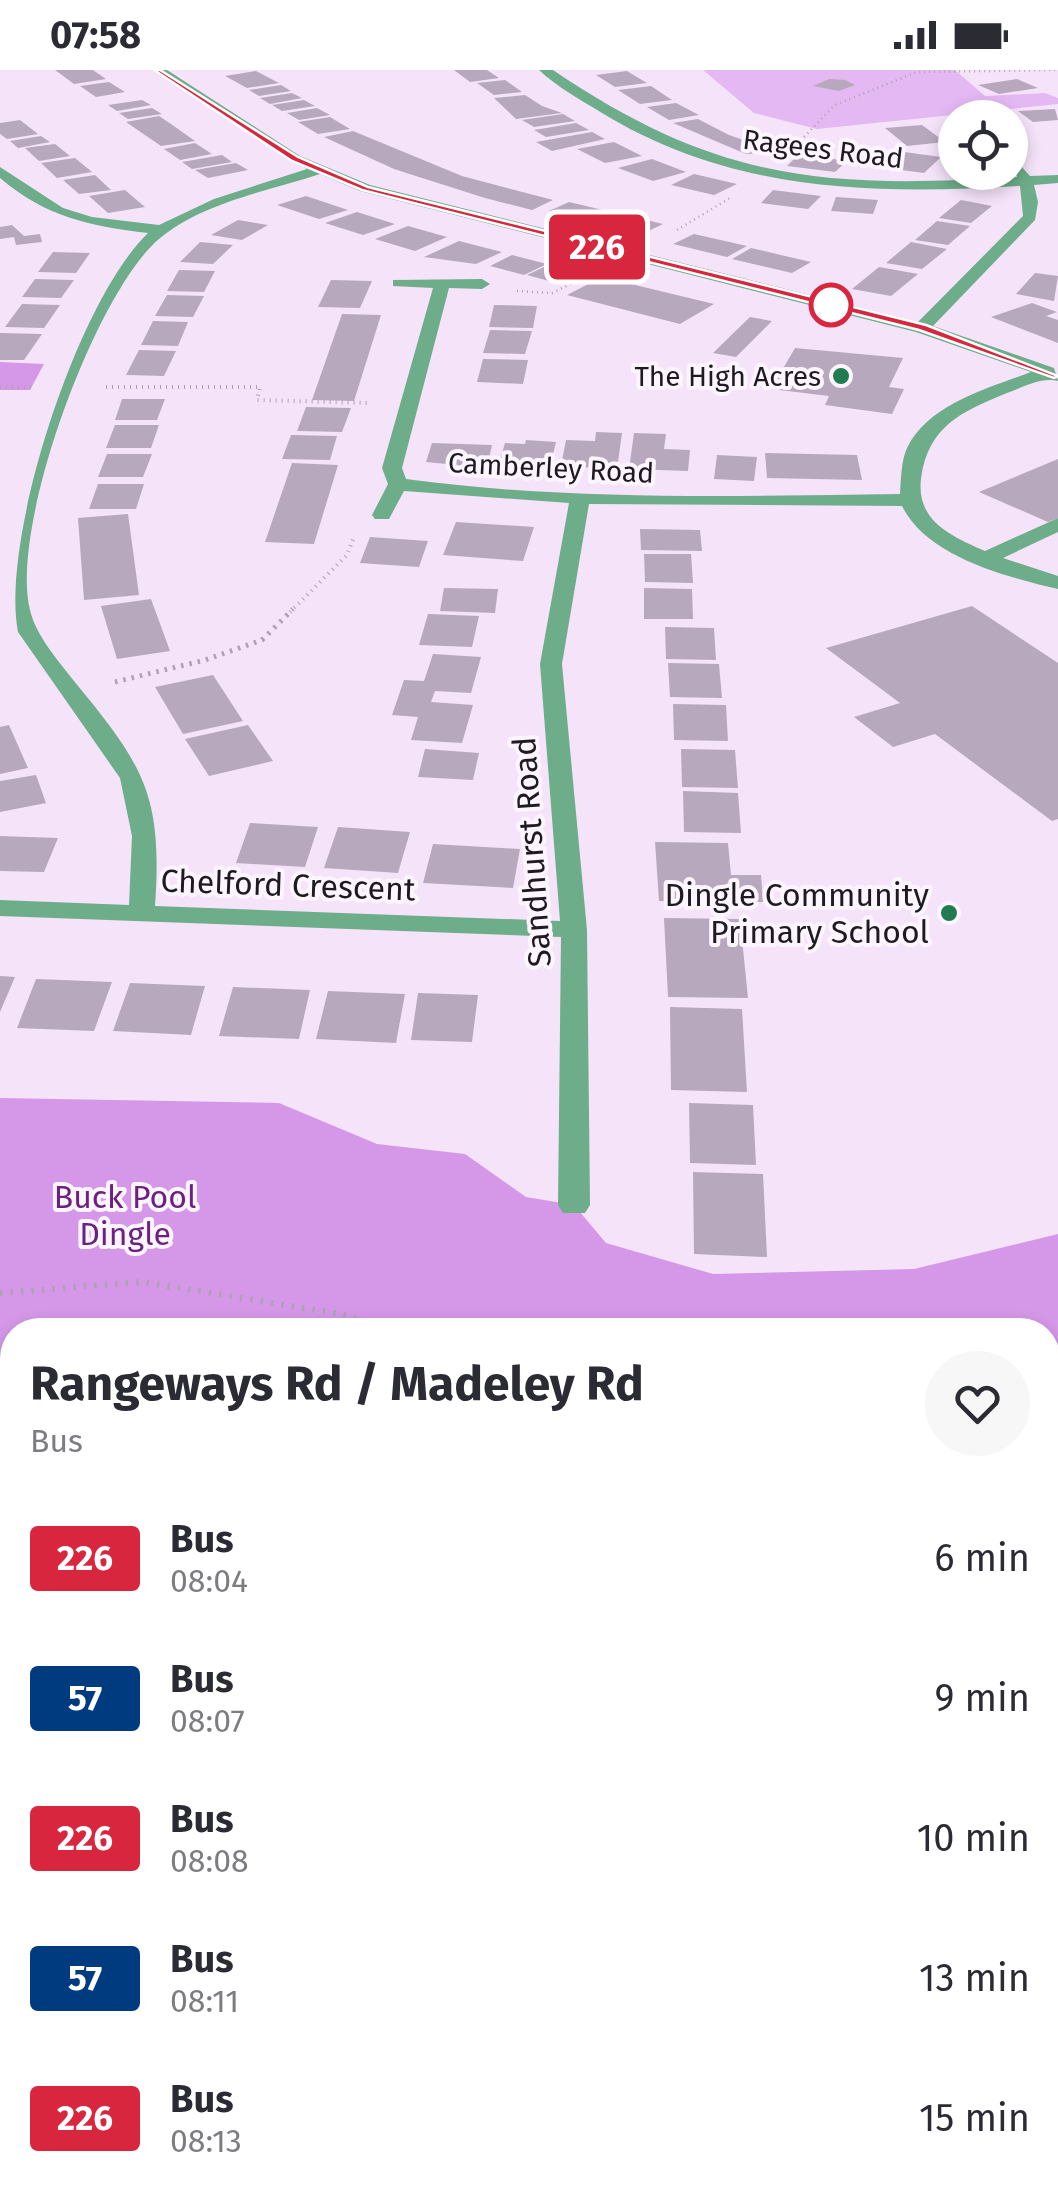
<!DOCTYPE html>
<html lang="en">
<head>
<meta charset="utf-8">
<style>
	body { margin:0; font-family:"Fira Sans",sans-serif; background:#f7f7f7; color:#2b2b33; height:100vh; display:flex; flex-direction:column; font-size:38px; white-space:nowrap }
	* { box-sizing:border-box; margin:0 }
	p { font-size:32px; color:#7c7c81 }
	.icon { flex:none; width:55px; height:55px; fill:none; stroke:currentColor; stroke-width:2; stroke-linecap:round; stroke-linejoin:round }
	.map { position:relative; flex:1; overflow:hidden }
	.side { position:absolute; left:0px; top:1248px; width:1060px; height:892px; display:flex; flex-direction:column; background:#fff; border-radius:40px 40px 0 0; box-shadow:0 5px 15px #0003 }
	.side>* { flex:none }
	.badge { padding:0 20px; border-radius:8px; font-size:35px; line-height:65px }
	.tools { position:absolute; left:938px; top:30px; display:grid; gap:20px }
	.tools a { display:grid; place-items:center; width:90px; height:90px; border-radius:50%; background:#fff; box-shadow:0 5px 15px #0003; font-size:50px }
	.map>.badge { position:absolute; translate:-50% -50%; box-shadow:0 0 0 5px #fff }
	.round { display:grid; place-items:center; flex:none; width:105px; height:105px; border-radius:52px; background:#f7f7f7 }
	.summary { display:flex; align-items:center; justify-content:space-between; height:170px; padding:0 30px }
	h1 { font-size:48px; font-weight:700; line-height:75px }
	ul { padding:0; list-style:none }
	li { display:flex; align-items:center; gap:30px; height:140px; padding:0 30px }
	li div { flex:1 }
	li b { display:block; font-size:38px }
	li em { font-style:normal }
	li .badge { min-width:110px; font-weight:700; text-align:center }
	.status { display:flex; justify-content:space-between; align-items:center; height:70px; padding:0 50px; background:#fff; direction:ltr }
	.status svg { height:28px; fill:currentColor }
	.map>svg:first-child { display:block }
	.green { fill:#e4b8f3 }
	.forest { fill:#d598e8; fill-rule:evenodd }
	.building { fill:#b8a8be }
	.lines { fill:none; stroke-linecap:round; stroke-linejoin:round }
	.path-far4 { stroke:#afa1b3; stroke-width:2.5; stroke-dasharray:1 4; stroke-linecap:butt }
	.path-far3 { stroke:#afa1b3; stroke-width:4; stroke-dasharray:1 5; stroke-linecap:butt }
	.path-far2 { stroke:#afa1b3; stroke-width:5; stroke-dasharray:2.5 6; stroke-linecap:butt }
	.path-far1 { stroke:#afa1b3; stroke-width:6; stroke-dasharray:2.5 8; stroke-linecap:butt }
	.path { stroke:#afa1b3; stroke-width:9; stroke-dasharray:4 10; stroke-linecap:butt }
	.minor { fill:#6ead89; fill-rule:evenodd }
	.line { fill:#d7263d; stroke:#fff; stroke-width:2.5 }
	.stop-dot { fill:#fff; stroke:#d7263d; stroke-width:5 }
	.poi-dot { fill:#217c52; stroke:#fcf5fe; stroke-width:4 }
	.labels { text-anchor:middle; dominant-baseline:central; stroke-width:8; stroke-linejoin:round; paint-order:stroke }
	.far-street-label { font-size:28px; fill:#1f1921; stroke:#fcf5fe }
	.far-poi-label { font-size:28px; fill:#1f1921; stroke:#fcf5fe; text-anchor:end }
	.street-label { font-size:32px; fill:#1f1921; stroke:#fcf5fe }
	.poi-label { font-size:32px; fill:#1f1921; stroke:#fcf5fe; text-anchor:end }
	.park-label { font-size:32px; fill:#6a217f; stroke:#fcf5fe }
</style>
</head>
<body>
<div class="status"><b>07:58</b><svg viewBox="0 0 49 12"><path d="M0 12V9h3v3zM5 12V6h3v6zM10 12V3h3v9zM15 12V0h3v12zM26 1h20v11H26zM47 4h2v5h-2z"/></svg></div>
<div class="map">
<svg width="1058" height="2139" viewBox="0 0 1058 2139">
	<rect width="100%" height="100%" fill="#f5e3fa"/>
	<path class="green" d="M703,0H955L985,26L1045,23L1058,28V34L817,59L754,43Z"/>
	<path class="forest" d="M0,292L44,294L30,320H0Z
		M0,1028L279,1033L377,1074L465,1084L526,1127L574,1135L606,1173L713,1204L914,1199L1058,1164V2139H0ZM12,1260H1048V2128H12Z"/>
	<path class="building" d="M55,0H93L106,9L74,14Z
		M454,0H487L499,8L470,12Z
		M256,1L279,13L247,18L225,6Z
		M627,1L647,13L615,17L596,5Z
		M829,9L845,10L855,15L839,21L813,16Z
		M1017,9L1038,18L999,24L978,15Z
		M505,10L522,22L494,25L477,13Z
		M109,12L125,22L96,27L80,16Z
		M281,15L291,21L259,26L249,20Z
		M651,16L672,30L640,34L618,20Z
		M292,23L302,28L270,34L260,28Z
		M525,25L542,36L562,43L516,49L494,28Z
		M142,30L151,35L117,41L108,35Z
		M304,30L315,36L282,41L272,35Z
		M676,33L699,45L669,50L647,37Z
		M152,38L162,44L128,49L119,43Z
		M317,38L330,45L299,50L287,43Z
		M1055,39L1058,50L1033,52L1018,41Z
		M563,44L575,51L534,57L522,50Z
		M159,46L171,54L195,71L161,76L126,52Z
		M330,47L350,59L318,64L298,52Z
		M698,49L729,65L779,82L746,84L673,53Z
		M20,50L38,64L7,69L0,64V53Z
		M576,53L589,60L546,67L534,60Z
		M922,55L945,72L907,76L885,58Z
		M353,61L462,106L553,130L532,140L485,128L394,99L324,67Z
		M592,62L605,69L552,81L536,72Z
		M41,66L50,72L18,78L10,71Z
		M614,72L642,86L605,93L577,79Z
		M195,73L212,84L180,90L164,79Z
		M55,74L70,86L39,91L25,78Z
		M897,81L941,87L924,103L879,97Z
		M799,84L847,91L835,102L787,96Z
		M222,85L232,92L192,99L182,92Z
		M75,88L92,102L57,108L41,93Z
		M652,89L686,102L653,111L618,98Z
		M236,93L248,100L208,108L195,100Z
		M694,104L737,114L714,125L671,115Z
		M95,105L111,120L79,124L63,110Z
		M125,120L145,137L108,143L89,126Z
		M773,120L821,126L808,139L761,133Z
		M306,126L348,140L319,149L277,135Z
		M836,127L878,130L873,144L831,141Z
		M961,130L992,136L971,153L939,148Z
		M569,132L607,141L586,150L549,141Z
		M357,142L395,154L363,165L325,153Z
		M617,143L663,154L642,164L596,152Z
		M238,150L268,155L242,170L211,165Z
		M937,151L970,156L948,175L915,170Z
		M12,155L24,166L40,164L42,172L16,175L14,167L0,169V157Z
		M408,156L447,167L415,181L375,169Z
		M694,164L747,176L727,187L673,174Z
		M459,171L502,182L476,194L424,187Z
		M200,172L233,175L213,194L180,192Z
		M911,172L947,179L922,199L886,193Z
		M751,178L811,192L792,203L732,189Z
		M53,182L90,183L76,203L38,202Z
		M512,185L547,194L524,205L490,196Z
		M544,197H563L583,202L560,214L527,205Z
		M879,197L918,204L891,226L852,219Z
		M179,200L215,201L204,222L167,221Z
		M1035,203L1058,206L1054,231L1016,224Z
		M602,207L714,234L680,254L567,225Z
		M35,209L74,210L61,228L22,227Z
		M331,210L372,211L360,238L318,237Z
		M167,225L204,226L193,247L155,246Z
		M1032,233L1057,242L1046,246L1058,250V273L991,247Z
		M22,234L60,235L44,258L5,257Z
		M494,235L537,236L533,258L489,257Z
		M342,244L381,245L354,331L312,330Z
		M750,247L772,251L736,287L713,283Z
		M153,251L188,252L178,276L141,275Z
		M490,260L532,261L525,284L483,283Z
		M0,263L42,264L24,290H0Z
		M795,278L903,288L889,317L904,319L892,344L825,335L829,326L771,319Z
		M139,280L176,281L164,306L126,305Z
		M483,289L528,290L523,314L477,312Z
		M122,329H165L157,350H115Z
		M306,337L351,338L342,362L297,361Z
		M115,355H159L151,378H106Z
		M596,362L622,363L617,399L561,396L566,370L595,371Z
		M634,363L666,364L664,379L690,380L688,401L629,399Z
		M291,365L337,366L330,390L282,389Z
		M526,370L556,372L550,396L499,394L505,373L525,374Z
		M432,373L492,375L487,398L426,392Z
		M765,383L857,385L862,410L767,408Z
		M107,384H152L143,407H98Z
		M717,385L757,387L754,411L714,409Z
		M1058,389V448L1048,452L979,422Z
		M292,393L338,395L314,474L265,472Z
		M98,414H144L136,439H89Z
		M128,444L139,525L84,530L78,448Z
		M456,452L534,457L523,491L443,485Z
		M640,459L700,460L702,481L641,480Z
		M370,467L428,471L419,497L360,493Z
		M644,484H691L693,513L645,512Z
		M444,518L498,519L495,543L440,541Z
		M644,518L692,519L693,549H644Z
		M151,529L170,581L117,589L101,536Z
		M972,536L1058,593V749L1052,751L935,664L893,677L854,647L900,633L826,578Z
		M428,544L479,546L472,577L419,575Z
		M665,557L714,558L716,590L666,589Z
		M433,584L481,587L471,623L435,621L431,632L473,635L462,673L411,670L418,647L392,645L404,610L424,611Z
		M668,593L719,594L722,628L670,627Z
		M213,605L243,651L183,664L155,617Z
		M673,634L726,635L728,671L674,670Z
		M9,655L28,698L0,704V657Z
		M248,655L273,691L209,706L185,669Z
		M425,679L479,683L473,710L418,707Z
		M681,679L735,680L738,718L682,717Z
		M36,705L46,733L0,742V711Z
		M683,721L738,723L741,763L684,762Z
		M250,753L318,757L305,797L236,793Z
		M338,757L410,762L398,803L324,798Z
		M0,766L58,768L44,802L0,801Z
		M655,772L728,773L731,805H761L763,832L659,831Z
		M433,774L520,779L513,818L423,813Z
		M664,848L740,849L748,928L668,927Z
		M0,906L15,907L0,942Z
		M36,909L112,912L94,961L17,958Z
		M130,913L205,916L191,965L113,961Z
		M233,917L310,920L299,969L219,966Z
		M328,921L405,924L396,973L316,969Z
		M418,923L478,925L472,972L411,970Z
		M670,937L742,939L747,1022L671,1020Z
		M689,1033L753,1035L756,1095L690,1093Z
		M693,1102L763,1104L767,1187L694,1184Z"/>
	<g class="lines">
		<path class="path-far4" d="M797,74L835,35L917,2L1057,0
			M677,160L730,128
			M517,221L552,223L581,209"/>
		<path class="path-far3" d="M0,317H34
			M106,317H260L257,330L368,333
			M290,542L347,485L354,467"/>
		<path class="path-far2" d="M115,612L205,590L262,570L293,539"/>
		<path class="path-far1" d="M0,1223L142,1212L341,1244L392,1260
			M1048,1347L1058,1346"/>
		<path class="path" d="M1048,1470L1058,1479
			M0,1763L12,1790
			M0,1804L12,1794
			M1048,1995L1058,1990
			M718,2128L735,2139
			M804,2139L823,2128"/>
		<path class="minor" d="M152,0H167L300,86L370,115L918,252L1023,146L1020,116C874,125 731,122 602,43C581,30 557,17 539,0H553C717,111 824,119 1017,107L1010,84L1030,106L1058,105V113L1034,115L1038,132L1035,150L933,256L1054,298L1058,311C1041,307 1024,317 1007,323C961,342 928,356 921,409C916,451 951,466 985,481L1058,448V462L1003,488L1058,506V519C1007,507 927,487 902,436L589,434L562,594L587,860L590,1135L585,1143H563L558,1135L561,867L0,846V830L129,835L132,766L120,708L18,562C0,470 77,231 148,163C89,156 46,147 0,108V97L63,138L92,147L159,155L214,129L307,99ZM320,104L360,121L916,262L1031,302C989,318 928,334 907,378C901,391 901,410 900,424C736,426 569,431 406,409L402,398L449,218L482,219L490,214L482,209L393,210V216L433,218L382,398L388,414L372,445L375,449H389L404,421L569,433L540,594L560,851L155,836C163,724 143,695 74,611C58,590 36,566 30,540C9,458 95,223 159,169C201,133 268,121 320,104Z"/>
	</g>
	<path class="line" d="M154,0H160L298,87L368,117L926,255L1058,306L1054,308L919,260L362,120L292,91Z"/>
	<circle class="stop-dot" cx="831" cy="235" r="20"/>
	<g class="poi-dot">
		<circle cx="841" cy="306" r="10"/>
		<circle cx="949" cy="843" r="10"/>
	</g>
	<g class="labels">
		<g class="far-street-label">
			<text transform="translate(823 79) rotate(7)">Ragees Road</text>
			<text transform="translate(551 398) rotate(3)">Camberley Road</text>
		</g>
		<g class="far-poi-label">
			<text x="821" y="306">The High Acres</text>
		</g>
		<g class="street-label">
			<text transform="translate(532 782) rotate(-94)">Sandhurst Road</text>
			<text transform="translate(288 815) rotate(2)">Chelford Crescent</text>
		</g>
		<g class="poi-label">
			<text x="929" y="825">Dingle Community<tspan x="929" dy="37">Primary School</tspan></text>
		</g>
		<g class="park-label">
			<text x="125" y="1127">Buck Pool<tspan x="125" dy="37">Dingle</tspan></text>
		</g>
	</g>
</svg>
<div class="tools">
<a><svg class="icon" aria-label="locate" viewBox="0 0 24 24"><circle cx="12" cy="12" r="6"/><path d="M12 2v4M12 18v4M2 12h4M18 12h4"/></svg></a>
</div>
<b class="badge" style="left:597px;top:177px;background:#d7263d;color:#fff">226</b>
<section class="side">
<div class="summary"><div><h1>Rangeways Rd / Madeley Rd</h1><p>Bus</p></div><a class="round"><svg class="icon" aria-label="heart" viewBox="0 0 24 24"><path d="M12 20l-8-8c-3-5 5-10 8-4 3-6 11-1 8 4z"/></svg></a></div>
<ul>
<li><span class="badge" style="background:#d7263d;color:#fff">226</span><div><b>Bus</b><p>08:04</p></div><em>6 min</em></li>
<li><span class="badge" style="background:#003b80;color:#fff">57</span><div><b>Bus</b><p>08:07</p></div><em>9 min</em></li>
<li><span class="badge" style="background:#d7263d;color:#fff">226</span><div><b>Bus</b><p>08:08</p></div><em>10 min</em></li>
<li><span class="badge" style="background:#003b80;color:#fff">57</span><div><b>Bus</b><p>08:11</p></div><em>13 min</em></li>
<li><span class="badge" style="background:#d7263d;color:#fff">226</span><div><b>Bus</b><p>08:13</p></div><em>15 min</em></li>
</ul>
</section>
</div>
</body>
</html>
